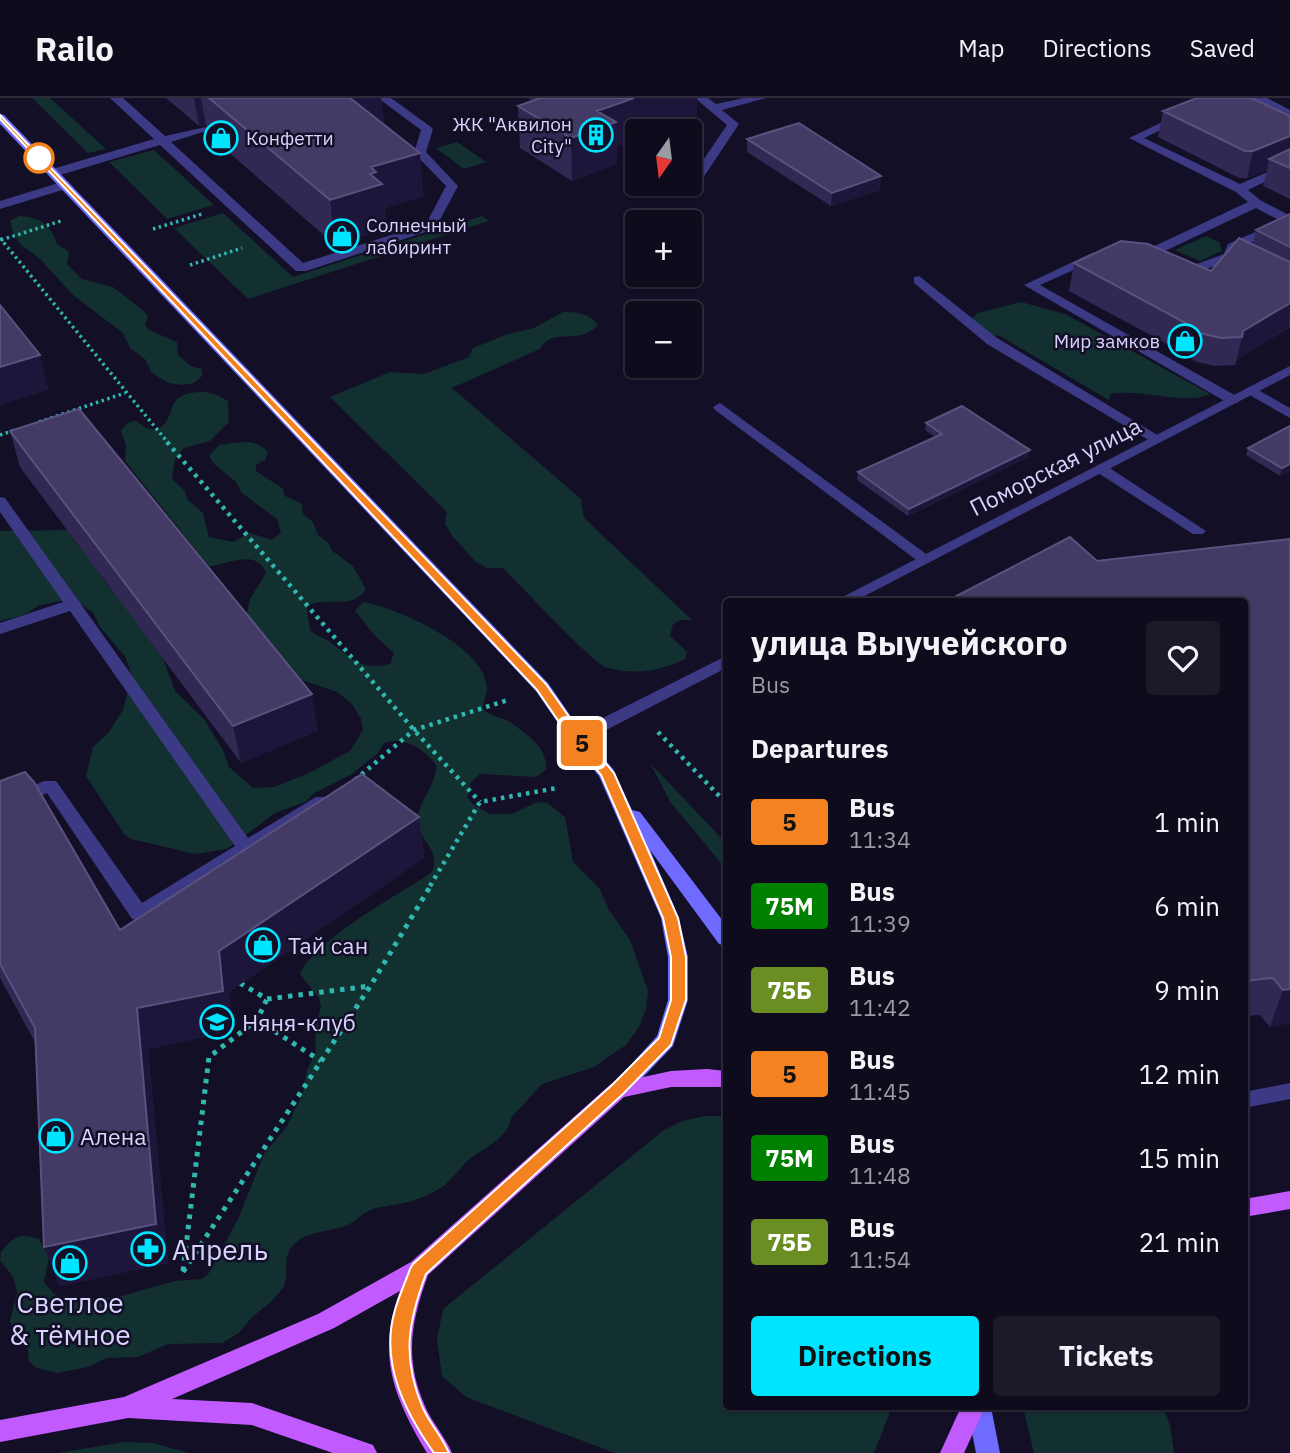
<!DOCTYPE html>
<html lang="en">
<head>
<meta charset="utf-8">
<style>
	body { margin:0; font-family:"IBM Plex Sans",sans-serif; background:#1c1929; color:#f1f3f6; height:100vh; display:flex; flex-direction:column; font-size:26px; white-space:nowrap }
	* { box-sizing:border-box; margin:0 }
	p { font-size:23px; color:#9b9ba3 }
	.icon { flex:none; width:38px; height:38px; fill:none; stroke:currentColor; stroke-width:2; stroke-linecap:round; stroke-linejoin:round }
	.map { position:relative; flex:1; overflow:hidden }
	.panel { position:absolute; left:723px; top:500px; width:525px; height:812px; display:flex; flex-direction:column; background:#0e0b1c; border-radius:7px; box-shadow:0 2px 5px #0004,0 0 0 2px #2e2b3b }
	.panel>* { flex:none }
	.badge { padding:0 14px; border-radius:5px; font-size:24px; line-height:46px }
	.needle { width:46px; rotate:194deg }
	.tools { position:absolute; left:625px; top:21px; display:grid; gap:14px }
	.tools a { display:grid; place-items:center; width:77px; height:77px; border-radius:7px; background:#0e0b1c; box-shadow:0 2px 5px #0004,0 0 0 2px #2e2b3b; font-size:35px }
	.map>.badge { position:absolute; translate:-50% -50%; box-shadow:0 0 0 4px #fff }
	h2 { padding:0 28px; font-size:26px; line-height:63px }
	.round { display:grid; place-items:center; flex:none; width:74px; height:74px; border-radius:7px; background:#1c1929 }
	.headline { display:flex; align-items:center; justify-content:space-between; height:119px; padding:0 28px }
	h1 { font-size:33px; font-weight:800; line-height:52px }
	.cta { display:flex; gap:14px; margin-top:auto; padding:14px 28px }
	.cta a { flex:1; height:80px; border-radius:7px; background:#00e5ff; color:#111; font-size:28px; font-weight:800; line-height:80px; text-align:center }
	.cta a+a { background:#1c1929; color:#f1f3f6 }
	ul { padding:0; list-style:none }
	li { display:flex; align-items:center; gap:21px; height:84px; padding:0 28px }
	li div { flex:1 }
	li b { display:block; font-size:26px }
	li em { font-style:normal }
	li .badge { min-width:77px; font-weight:700; text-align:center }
	header { display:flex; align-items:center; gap:42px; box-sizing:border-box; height:98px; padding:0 35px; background:#0e0b1c; border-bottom:2px solid #2e2b3b }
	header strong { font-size:33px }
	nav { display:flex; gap:38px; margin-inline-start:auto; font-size:24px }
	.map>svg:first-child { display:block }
	.green { fill:#12302f }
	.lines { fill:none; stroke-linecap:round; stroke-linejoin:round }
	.path-far2 { stroke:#2fb8b0; stroke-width:3.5; stroke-dasharray:2.5 3.5; stroke-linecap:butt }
	.path-far1 { stroke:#2fb8b0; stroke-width:4.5; stroke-dasharray:3.5 5; stroke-linecap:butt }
	.path { stroke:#2fb8b0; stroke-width:5; stroke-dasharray:4.5 6; stroke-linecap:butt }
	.service { fill:#3d3a85; fill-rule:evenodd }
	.minor { fill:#3d3a85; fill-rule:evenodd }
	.secondary { fill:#6f6bff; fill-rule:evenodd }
	.primary { fill:#c25bff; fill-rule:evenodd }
	.wall { fill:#312854 }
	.shaded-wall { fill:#1d163a }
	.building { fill:#433a66; stroke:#5a527e; stroke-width:2 }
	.line { fill:#f58220; stroke:#fff; stroke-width:2 }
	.stop-dot { fill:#fff; stroke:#f58220; stroke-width:3.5 }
	.labels { text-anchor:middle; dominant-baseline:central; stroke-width:5; stroke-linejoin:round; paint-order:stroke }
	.far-poi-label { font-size:19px; fill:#d9d4ff; stroke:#130f26; text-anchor:end }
	.street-label { font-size:23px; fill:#d9d4ff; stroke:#130f26 }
	.poi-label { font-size:23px; fill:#d9d4ff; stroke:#130f26; text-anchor:start }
	.near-poi-label { font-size:28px; fill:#d9d4ff; stroke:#130f26; text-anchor:start }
</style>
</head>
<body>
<header>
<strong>Railo</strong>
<nav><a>Map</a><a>Directions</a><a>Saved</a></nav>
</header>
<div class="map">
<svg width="1290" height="1355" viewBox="0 0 1290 1355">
	<rect width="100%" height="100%" fill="#130f26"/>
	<path class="green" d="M32,0H50L106,51L88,55Z
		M457,44L486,64L464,71L436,50Z
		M154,52L214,107L167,121L109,64Z
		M223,115L293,179L482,118L489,123L248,201L174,130Z
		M19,118C39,119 51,126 57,146L69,154L67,166L82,181L113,189L144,213L148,219L145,227L149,232L177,244L178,257L191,268L202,271V278L194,285L182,287L168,285L152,275L145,261L130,250L123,235L73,197L40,161L20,146L13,135L10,123Z
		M1206,138L1219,144L1222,153L1200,163L1175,152Z
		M1021,204L1065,216L1210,296C1187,308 1140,290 1110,296L1109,302L1000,238L984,237L968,223L978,215Z
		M563,214C576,214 591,215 598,228C593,231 588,235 582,237C567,241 550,233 540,251L452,290L581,401L584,420L692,522H681L673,526L670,538L687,554L685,561C659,573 634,578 605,569C593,565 518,485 503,470H487L476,464L453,439L445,426L447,414L330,299L390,274L424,276L469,259L473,250L508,236L534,230Z
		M204,294L215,296L228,303L229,324L210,343L184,350L175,361L172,381L184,392L188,402L203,415L209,439L233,444L250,435L272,442L281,435L277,421L242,395L235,383L214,366L209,358L219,347C235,345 258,339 268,355L265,362L256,367V373L282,390L285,398L302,406L303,416L313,424L318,437L329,445L331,452L353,468L366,491C352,512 331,499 311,506L307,510L310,532C315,537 319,538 325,541C348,554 355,574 390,566L394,555L376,539L355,513L363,504C398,510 486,549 487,590C487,597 483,604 483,611C492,620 505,619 514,627C529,638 548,651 546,672L536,679L480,676L471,684L467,699L474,707L490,716H512L537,704L547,705L565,719L573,764L599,790L609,812L630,842L648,893L646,911L639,929L626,947L594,969L542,986L511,1020C509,1037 488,1049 475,1057C463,1065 458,1075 448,1084C441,1091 430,1096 420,1100C405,1107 389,1106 373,1111C362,1115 356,1124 345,1128C329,1134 308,1133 295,1145C280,1158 291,1175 283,1190L272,1203L251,1220L239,1235L222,1245L168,1246L138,1259L107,1260L88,1269L57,1275L37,1270L29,1264L27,1245L13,1232L10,1223L17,1194L15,1185L12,1177L0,1163L1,1154C13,1139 20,1134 39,1141L49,1159L44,1184L54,1196L68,1201L118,1199L175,1183L202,1181L209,1175L239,1119L264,1056L287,1028L303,995L307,972L316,954L315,930L321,908L319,900L300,876C313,843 399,796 431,775C443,754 419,743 418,725C416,705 437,688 436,667C425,651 403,638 384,645L378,655L352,676L313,696L305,704L275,715L227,751L195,756L131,741L124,736L86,678L93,649L109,634L124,610L131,576L126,560L100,529L93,514L76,504L61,503L40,507L24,517L0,523V433L68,432L78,448L86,455L106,485L160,553L175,593L204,621L223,652L229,669L253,690L274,689L309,675L350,653L363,632L361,621L352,606L337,594L302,582L247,516L250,501L266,475C256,449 226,468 209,468L125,363L126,347L121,332L129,324L136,323L146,330L157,332C180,319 160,294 204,294Z
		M650,665L726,745V771L671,705Z
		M705,1018H726V1309H892L874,1355H615L466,1299L442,1278L437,1241L443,1211L664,1032L683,1023Z
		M1023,1309H1163L1170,1327L1174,1355H1034Z
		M125,1344L153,1345L189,1355H58Z"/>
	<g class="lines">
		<path class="path-far2" d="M153,131L202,116
			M0,140L169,346
			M1,142L61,123
			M190,167L242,150
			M39,324L125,295
			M0,337L15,332"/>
		<path class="path-far1" d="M167,344L414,632L480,704
			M658,634L726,705
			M355,682L414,632L508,602
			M430,788L480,704L557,690"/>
		<path class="path" d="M240,885L267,901L370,888
			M257,922L321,963
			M183,1173L209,959L257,922L267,901
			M183,1174L371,887L431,787"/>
		<path class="service" d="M110,0H123L165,38L206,29V33L171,44L303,165L426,126L446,88L414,55L421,32L378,0H391L431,29L433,31L426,54L458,88L435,131L306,173H296L160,47L57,78H49V72L154,41Z
			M695,0H708L716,6L744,0H766L722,12L739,26L691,98L687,99L681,95L727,27Z
			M1213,0H1228L1144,40L1240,86L1290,64V72L1248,92L1260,102L1287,116L1290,126L1238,151L1234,161L1195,175L1172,168L1178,164L1194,167L1224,156L1228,146L1278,124L1277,121L1256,110L1150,160H1142V154L1248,104L1236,94L1129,40Z
			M1094,154L1098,155V161L1040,187L1238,299V305H1228L1024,187Z
			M919,178L997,240L1164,341L1157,345L1152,344L987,246L914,185V179Z
			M1251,288L1290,310V320L1246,295L1244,292Z
			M720,305L929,458L932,461L929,464H919L715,312L713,309Z
			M1100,366L1105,367L1206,433L1203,436H1193L1095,373L1093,370Z
			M0,399L5,400L248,740L316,699H328L331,703L328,707L139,823L132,821L47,695L0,714V701L44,683H56L142,805L235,748L70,513L0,536V525L63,504L0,414Z
			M1290,985V1001L1244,1010V994Z"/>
		<path class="minor" d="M1252,0H1267L1290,12V19Z
			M65,83L69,84V90L0,111V103Z
			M1290,268V277L853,504H833Z
			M726,558V570L583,644H571L568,640L571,636Z"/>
		<path class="secondary" d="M0,16L4,17L548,585L583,636L613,671L632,712L640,714L726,827V848L719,846L650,752L679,820L688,859V902L673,948L625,998L618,1000L611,998L608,992L657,938L668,902V859L661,820L599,678L571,644L536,593L0,26Z
			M967,1309H991L1000,1355H976Z"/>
		<path class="primary" d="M707,971L726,973V989H671L624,999L428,1177C411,1224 404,1260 425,1308C432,1325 445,1338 452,1355H427C394,1300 376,1257 400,1193L334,1230L172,1301L252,1305L373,1347L377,1355H333L252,1327L128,1320L0,1344V1322L124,1299L318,1216L411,1164L611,986L671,973Z
			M1290,1093V1111L1244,1119V1101Z
			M961,1309H985L964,1355H940Z"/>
	</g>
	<path class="wall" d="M166,0H381L384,27L424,98L385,110L387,130L335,147L207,35L206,27L199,28Z
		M528,0H697V20L659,33H637V41L617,48V66L572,83L520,50L518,8L532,3Z
		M1163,13L1290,18V101L1263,88L1267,72L1247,80H1239L1158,39Z
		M747,41L880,92L831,108L747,54Z
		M1290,116V229L1237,261L1235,267L1214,268L1194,263L1189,258L1069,193L1074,165L1211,173L1253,146L1256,132Z
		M926,325L1029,359L908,418L857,382L858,374L935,339L925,332Z
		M1290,328V373L1280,378L1246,357L1248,350Z
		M10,333L318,633L241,665L20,369Z
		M1290,441V925L1270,929L1260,917L1244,918V504L1097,463Z
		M0,683L120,832L419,719L424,760L229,894L232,933L148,951L168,1165L59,1188L36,946L0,880Z"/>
	<path class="shaded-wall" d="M194,0H201L206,27L199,28Z
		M345,0H381L384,29Z
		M634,0H697V20L659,33H637V41L617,48V66L572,83L571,40L597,13Z
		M1290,38V62L1269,61L1267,72L1247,80L1253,53Z
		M420,55L424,98L385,110L387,130L335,147L330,102L371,69Z
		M881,78L880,92L831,108L832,95Z
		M1290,205L1289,229L1237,261L1243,233Z
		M40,257L49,292L0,307V269Z
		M1030,352L1029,359L908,418L909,411Z
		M1290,366V373L1280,378L1282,370Z
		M312,596L318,633L241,665L233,628Z
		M419,719L424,760L229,894L232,933L148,951L168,1165L59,1188L44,1149L137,910L219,853Z
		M1290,891V925L1270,929L1283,892Z"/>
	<path class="building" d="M209,0H350L420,55L371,69L376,74L370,76L382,86L330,102Z
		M540,0H634L597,13L616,24L571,40L518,8Z
		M1197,0H1251L1290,18V38L1253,53H1245L1163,13Z
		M799,25L881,78L832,95L747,41Z
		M1290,51V70L1269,61Z
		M1290,116V149L1256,132Z
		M1239,140L1290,164V205L1243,233L1242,239L1221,240L1200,235L1195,230L1074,165L1121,143L1148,146L1211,173Z
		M0,207L40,257L0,269Z
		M962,308L1030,352L909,411L858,374L942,336L926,325Z
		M79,311L312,596L233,628L10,333Z
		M1290,328V366L1282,370L1248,350Z
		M1070,439L1097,463L1290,441V891L1283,892L1273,880L1244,883V504H945Z
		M25,674L34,684L120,832L362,676L419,719L219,853L223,893L137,910L156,1126L44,1149L35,930L0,866V683Z"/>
	<path class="line" d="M0,17L546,586L582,637L614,675L678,820L686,859V902L671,947L623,996L426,1176C408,1224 402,1259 422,1308C429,1325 442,1338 449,1355H434C407,1317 379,1266 395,1212C399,1198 405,1185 410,1171L413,1166L612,987L659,940L671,902V859L663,820L601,677L572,643L537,592L0,21Z"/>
	<defs>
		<symbol id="building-ring" viewBox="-11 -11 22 22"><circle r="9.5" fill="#130f26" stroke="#00e5ff" stroke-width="1.5"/><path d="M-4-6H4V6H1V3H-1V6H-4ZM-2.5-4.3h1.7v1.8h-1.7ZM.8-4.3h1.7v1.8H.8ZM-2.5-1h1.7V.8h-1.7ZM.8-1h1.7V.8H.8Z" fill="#00e5ff"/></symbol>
		<symbol id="shop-ring" viewBox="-11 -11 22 22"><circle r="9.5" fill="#130f26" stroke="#00e5ff" stroke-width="1.5"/><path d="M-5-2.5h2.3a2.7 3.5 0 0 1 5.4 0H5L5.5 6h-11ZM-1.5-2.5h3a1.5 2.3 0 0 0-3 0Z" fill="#00e5ff"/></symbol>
		<symbol id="school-ring" viewBox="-11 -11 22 22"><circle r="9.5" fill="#130f26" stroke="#00e5ff" stroke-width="1.5"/><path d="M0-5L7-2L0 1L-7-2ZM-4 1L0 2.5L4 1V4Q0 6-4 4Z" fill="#00e5ff"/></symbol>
		<symbol id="pharmacy-ring" viewBox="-11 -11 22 22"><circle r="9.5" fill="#130f26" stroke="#00e5ff" stroke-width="1.5"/><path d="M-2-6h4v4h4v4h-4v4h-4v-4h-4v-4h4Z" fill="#00e5ff"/></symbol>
	</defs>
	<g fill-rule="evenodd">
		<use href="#building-ring" x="577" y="18" width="38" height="38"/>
		<use href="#shop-ring" x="202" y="21" width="38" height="38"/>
		<use href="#shop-ring" x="323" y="119" width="38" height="38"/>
		<use href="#shop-ring" x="1166" y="224" width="38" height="38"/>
		<use href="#shop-ring" x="244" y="828" width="38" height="38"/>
		<use href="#school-ring" x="198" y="905" width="38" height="38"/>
		<use href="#shop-ring" x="37" y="1019" width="38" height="38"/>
		<use href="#pharmacy-ring" x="129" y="1132" width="38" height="38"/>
		<use href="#shop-ring" x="51" y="1146" width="38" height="38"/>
	</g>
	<circle class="stop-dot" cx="39" cy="60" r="14"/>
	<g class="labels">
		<g class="far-poi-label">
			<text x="572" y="26">ЖК "Аквилон<tspan x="572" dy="22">City"</tspan></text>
			<text x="246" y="40" text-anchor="start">Конфетти</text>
			<text x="366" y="127" text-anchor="start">Солнечный<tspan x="366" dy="22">лабиринт</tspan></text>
			<text x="1160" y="243">Мир замков</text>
		</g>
		<g class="street-label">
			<text transform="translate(1055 368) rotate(-27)">Поморская улица</text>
		</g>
		<g class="poi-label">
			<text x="288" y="847">Тай сан</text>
			<text x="242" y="924">Няня-клуб</text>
			<text x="80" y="1038">Алена</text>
		</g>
		<g class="near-poi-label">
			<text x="172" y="1151">Апрель</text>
			<text x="70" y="1204" text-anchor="middle">Светлое<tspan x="70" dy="32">&amp; тёмное</tspan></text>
		</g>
	</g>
</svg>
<div class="tools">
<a><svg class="needle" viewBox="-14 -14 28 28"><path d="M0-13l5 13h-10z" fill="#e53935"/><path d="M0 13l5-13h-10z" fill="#9b9ba3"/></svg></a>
<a>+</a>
<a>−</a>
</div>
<b class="badge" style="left:582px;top:645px;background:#f58220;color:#111">5</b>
<section class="panel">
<div class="headline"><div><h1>улица Выучейского</h1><p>Bus</p></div><a class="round"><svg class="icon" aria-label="heart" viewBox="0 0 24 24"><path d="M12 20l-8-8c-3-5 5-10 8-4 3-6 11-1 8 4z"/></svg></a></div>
<h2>Departures</h2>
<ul>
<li><span class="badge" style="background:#f58220;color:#111">5</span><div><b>Bus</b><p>11:34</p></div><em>1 min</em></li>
<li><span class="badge" style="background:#008000;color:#fff">75М</span><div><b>Bus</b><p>11:39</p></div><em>6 min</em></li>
<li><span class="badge" style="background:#6b8e23;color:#fff">75Б</span><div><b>Bus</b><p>11:42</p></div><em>9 min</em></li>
<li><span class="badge" style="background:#f58220;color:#111">5</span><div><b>Bus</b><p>11:45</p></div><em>12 min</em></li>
<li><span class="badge" style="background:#008000;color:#fff">75М</span><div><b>Bus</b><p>11:48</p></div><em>15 min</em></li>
<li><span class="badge" style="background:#6b8e23;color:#fff">75Б</span><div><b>Bus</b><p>11:54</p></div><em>21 min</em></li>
</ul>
<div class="cta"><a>Directions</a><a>Tickets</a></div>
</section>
</div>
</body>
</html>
